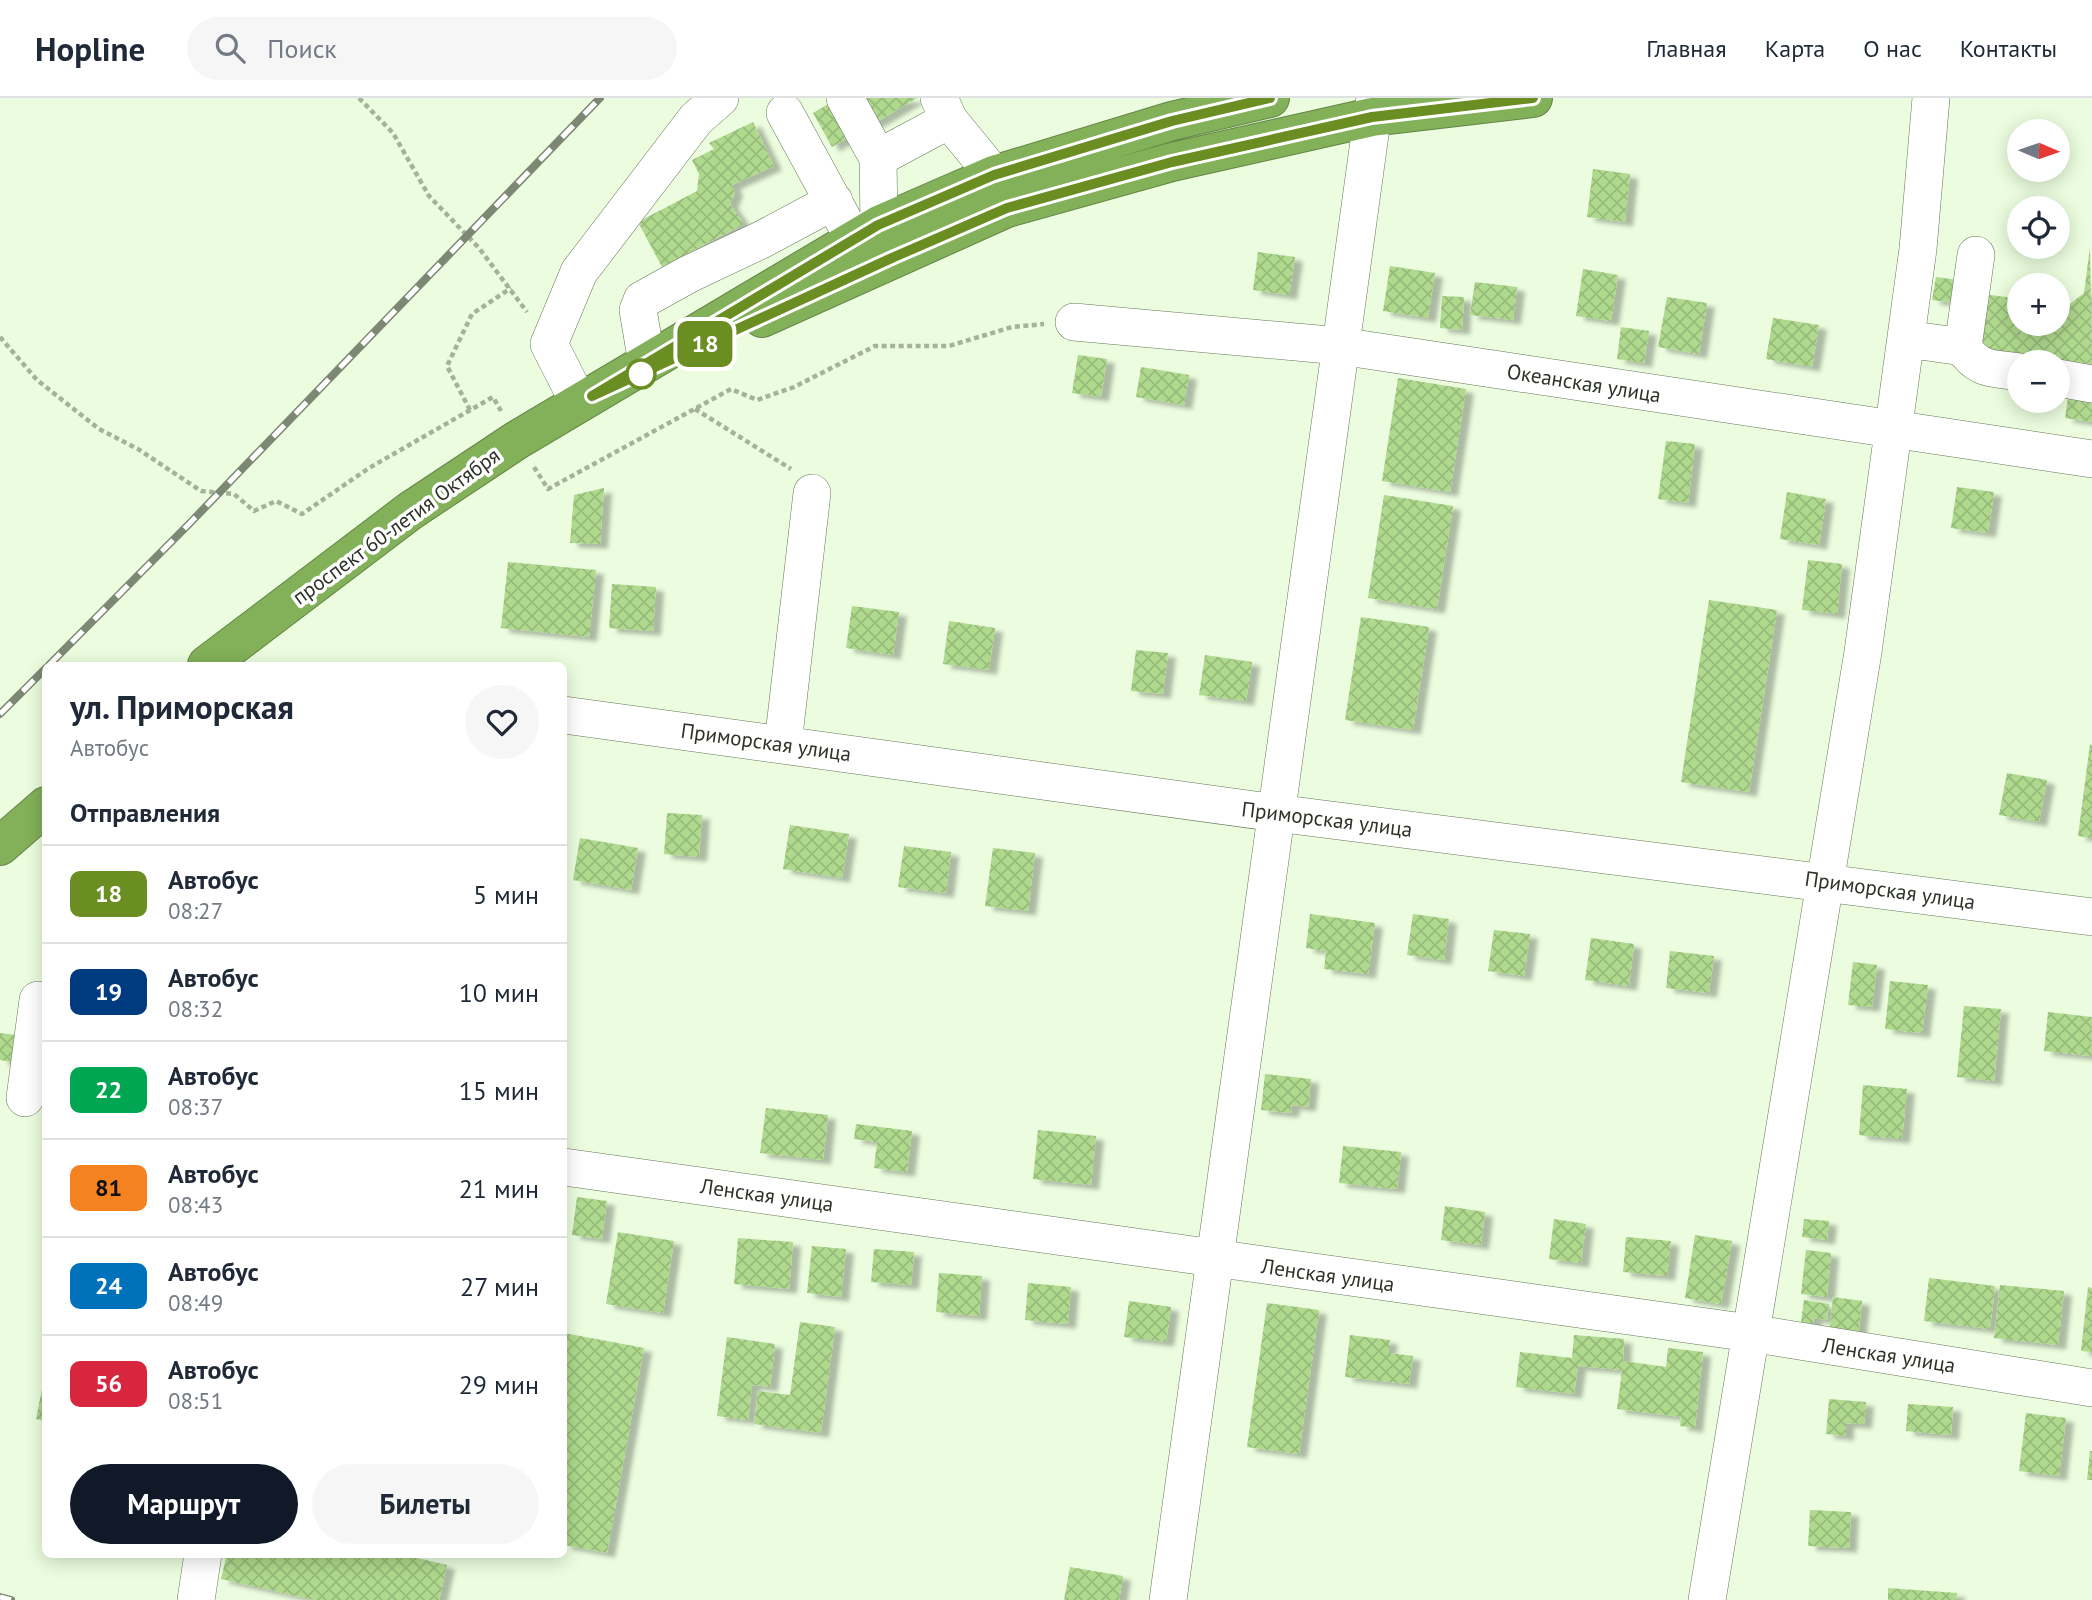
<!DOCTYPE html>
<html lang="ru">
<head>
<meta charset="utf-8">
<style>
	body { margin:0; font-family:"PT Sans",sans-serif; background:#f6f6f7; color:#1f2937; height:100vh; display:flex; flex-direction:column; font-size:26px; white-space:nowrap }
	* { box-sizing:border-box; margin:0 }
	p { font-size:23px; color:#747a83 }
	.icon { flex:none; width:38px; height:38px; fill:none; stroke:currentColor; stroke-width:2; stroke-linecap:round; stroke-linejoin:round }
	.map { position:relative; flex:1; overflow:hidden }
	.side { position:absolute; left:42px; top:564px; width:525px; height:896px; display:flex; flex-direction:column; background:#fff; border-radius:10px; box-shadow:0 4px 18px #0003 }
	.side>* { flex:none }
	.badge { padding:0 14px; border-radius:10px; font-size:24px; line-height:46px }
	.needle { width:46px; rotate:92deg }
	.tools { position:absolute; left:2007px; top:21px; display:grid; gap:14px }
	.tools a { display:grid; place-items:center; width:63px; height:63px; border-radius:50%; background:#fff; box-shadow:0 4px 18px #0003; font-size:35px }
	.map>.badge { position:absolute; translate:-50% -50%; box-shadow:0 0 0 4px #fff }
	h2 { padding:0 28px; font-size:26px; line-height:63px }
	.round { display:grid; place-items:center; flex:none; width:74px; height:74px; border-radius:37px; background:#f6f6f7 }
	.head { display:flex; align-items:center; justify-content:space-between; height:119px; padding:0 28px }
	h1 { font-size:33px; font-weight:600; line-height:52px }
	.cta { display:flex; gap:14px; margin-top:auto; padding:14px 28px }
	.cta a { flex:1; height:80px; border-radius:42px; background:#111827; color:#fff; font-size:28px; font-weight:600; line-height:80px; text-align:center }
	.cta a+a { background:#f6f6f7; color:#1f2937 }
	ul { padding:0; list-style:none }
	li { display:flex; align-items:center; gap:21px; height:98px; padding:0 28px; border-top:2px solid #e0e1e3 }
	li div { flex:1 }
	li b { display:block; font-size:26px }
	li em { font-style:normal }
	li .badge { min-width:77px; font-weight:700; text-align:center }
	header { display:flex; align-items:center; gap:42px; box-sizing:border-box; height:98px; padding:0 35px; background:#fff; border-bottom:2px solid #e0e1e3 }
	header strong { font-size:33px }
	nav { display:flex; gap:38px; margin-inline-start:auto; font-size:24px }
	.search { width:490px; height:63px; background:#f6f6f7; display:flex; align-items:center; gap:18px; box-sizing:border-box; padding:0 24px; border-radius:38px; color:#747a83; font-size:26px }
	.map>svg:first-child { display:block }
	.building { fill:url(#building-cross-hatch); filter:url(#shadow) }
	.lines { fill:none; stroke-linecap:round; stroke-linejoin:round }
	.minor-casing { stroke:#67765b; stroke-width:38 }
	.highway-casing { stroke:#648548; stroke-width:40 }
	.path { stroke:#a4b29a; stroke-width:4.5; stroke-dasharray:5 3.5; stroke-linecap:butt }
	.minor { stroke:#fff; stroke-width:37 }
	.highway { stroke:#82b159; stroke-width:38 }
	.rail-casing { stroke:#7d8874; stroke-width:8 }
	.rail { stroke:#fff; stroke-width:5; stroke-dasharray:16; stroke-linecap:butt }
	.line-casing { stroke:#fff; stroke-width:16 }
	.line { stroke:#6b8e23; stroke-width:10 }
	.stop-dot { fill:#fff; stroke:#6b8e23; stroke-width:3.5 }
	.labels { text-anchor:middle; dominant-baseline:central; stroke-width:7; stroke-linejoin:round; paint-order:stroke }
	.street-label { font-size:21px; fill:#2d3327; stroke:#fff }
</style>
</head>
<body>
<header>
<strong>Hopline</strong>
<div class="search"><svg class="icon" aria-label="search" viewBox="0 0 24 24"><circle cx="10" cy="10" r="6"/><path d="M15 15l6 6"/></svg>Поиск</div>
<nav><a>Главная</a><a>Карта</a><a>О нас</a><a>Контакты</a></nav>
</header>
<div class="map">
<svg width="2092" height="1502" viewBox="0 0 2092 1502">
	<defs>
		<pattern id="building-cross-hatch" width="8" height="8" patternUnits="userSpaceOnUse" patternTransform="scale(1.75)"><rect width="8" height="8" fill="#afd98d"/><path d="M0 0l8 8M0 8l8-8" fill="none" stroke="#97bb7a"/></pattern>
		<filter id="shadow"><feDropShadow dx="8" dy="4.5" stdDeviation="2" flood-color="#0004"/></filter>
	</defs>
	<rect width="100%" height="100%" fill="#ebfdde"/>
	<path class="building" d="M854,0H917L870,28Z
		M833,3L852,37L832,49L813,15Z
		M753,24L774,68L732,87L735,94L730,106L743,125L742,127L662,169L638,124L697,93L699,76L692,62L714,51L709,45Z
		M1593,71L1630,76L1625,124L1587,119Z
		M2090,149L2092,266L1976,249L1983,196L2020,201V226H2058V207L2067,208L2084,195Z
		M1258,154L1295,159L1289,197L1253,192Z
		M1390,168L1435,175L1428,220L1383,213Z
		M1583,171L1618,177L1611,223L1576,218Z
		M1936,179L1965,183L1962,206L1932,202Z
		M1475,184L1517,189L1513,222L1470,217Z
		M1442,198L1464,199L1462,232L1440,230Z
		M1667,199L1707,205L1699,256L1658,249Z
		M1773,220L1819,227L1812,269L1766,261Z
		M1621,229L1649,233L1644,265L1617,261Z
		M1078,257L1107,261L1101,299L1072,295Z
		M1141,269L1189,277L1184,307L1136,299Z
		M1398,280L1466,291L1450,394L1382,383Z
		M2068,299L2092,303V324L2065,320Z
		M1666,343L1695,346L1688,405L1658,401Z
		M1957,389L1994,394L1988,435L1951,430Z
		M604,390L600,446L570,445L574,397Z
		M1787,394L1826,401L1819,447L1780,441Z
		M1384,397L1453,408L1437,511L1368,500Z
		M1808,462L1842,466L1837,516L1802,512Z
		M508,464L596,472L589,539L501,530Z
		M612,486L656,489L653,533L609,530Z
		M1709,502L1777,512L1749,694L1681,684Z
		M852,508L899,514L893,557L846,550Z
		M1361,519L1429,529L1413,632L1345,622Z
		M949,523L995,530L989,572L943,566Z
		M1136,552L1168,555L1163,596L1131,593Z
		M1205,557L1252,564L1246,603L1199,597Z
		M2090,646L2092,647V740L2078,738Z
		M2007,675L2047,682L2039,724L1999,717Z
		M667,715L702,717L699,759L664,756Z
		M790,727L849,736L842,780L783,771Z
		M580,740L638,750L631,792L573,782Z
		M904,748L951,754L946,795L898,789Z
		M993,750L1035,755L1028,813L985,808Z
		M1310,816L1375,825L1368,876L1324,871L1326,853L1306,850Z
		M1413,816L1449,821L1444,862L1407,857Z
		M1494,832L1530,836L1524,878L1488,873Z
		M1591,840L1634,846L1629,888L1585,882Z
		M1670,853L1714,858L1709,895L1666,890Z
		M1853,864L1877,867L1872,909L1848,907Z
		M1890,883L1928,887L1922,935L1885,931Z
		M1964,908L2001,911L1994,983L1957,979Z
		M2048,914L2092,919L2091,958L2044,953Z
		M0,935L15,937L11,964L0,962Z
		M1265,976L1311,981L1308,1009L1292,1007L1291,1015L1261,1012Z
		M1863,987L1907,991L1902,1041L1859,1037Z
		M766,1010L828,1017L823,1062L760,1055Z
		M856,1026L912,1033L907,1074L874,1070L877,1044L854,1041Z
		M1038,1032L1096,1038L1091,1087L1033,1081Z
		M1343,1048L1401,1054L1397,1091L1339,1085Z
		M577,1099L607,1103L602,1141L572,1137Z
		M1445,1108L1485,1114L1481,1147L1441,1142Z
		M1554,1121L1586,1126L1581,1165L1549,1161Z
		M1804,1121L1829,1123L1827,1142L1802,1139Z
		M618,1134L674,1143L663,1215L606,1206Z
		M1695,1137L1732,1143L1721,1206L1685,1200Z
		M1626,1139L1671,1143L1667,1178L1623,1174Z
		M738,1140L793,1144L789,1191L734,1186Z
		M812,1148L846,1151L841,1199L807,1195Z
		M874,1151L914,1154L911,1187L871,1184Z
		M1806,1152L1831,1155L1827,1199L1801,1196Z
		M939,1175L982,1178L979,1218L936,1214Z
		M1929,1180L1995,1188L1990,1231L1924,1223Z
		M1028,1185L1071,1189L1068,1226L1025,1222Z
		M2000,1187L2064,1193L2058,1247L1994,1240Z
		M2088,1189L2092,1190V1254L2081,1253Z
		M1833,1199L1862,1203L1858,1240L1829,1237Z
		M1804,1202L1829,1206L1827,1222L1814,1220L1812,1233L1800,1231Z
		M1129,1203L1171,1209L1166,1244L1124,1239Z
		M1267,1205L1319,1212L1299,1356L1247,1349Z
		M800,1224L835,1229L821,1335L754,1326L758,1293L790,1297Z
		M564,1235L644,1250L607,1455L564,1447Z
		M1350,1237L1390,1242L1388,1255L1413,1258L1409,1286L1345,1279Z
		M1574,1237L1624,1241L1623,1263L1666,1269L1668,1250L1703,1254L1695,1330L1680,1328L1681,1319L1617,1311L1622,1272L1578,1268L1574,1296L1516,1289L1520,1254L1572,1260Z
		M727,1239L775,1246L770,1289L752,1287L748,1322L717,1318Z
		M44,1281L46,1282V1323L36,1321Z
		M1829,1301L1866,1304L1864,1326L1846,1325V1338L1826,1336Z
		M1908,1306L1953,1309L1951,1337L1906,1333Z
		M2026,1315L2066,1320L2059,1378L2019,1373Z
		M2090,1353H2092V1382H2087Z
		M1810,1412L1851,1414L1849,1450L1808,1448Z
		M227,1456H400L447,1467L439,1502H315L221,1481Z
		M1070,1469L1123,1478L1119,1502H1064Z
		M1888,1490L1957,1495L1956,1502H1888Z"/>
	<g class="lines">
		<defs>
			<path id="minor" d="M845,0L878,60L879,127
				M939,0L949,22L994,77
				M785,15L845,125
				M878,60L949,22
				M1074,224L1340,248L2092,361
				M1906,241L1963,249C1978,273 1993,270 2020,274
				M1963,249L1976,157
				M647,265L638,212L642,202L689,176L761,142L834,103
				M2058,280L2092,286
				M579,305L549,246L579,174L696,21L720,0
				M564,617L1276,715L2092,819
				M783,646L812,395
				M25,1000L38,902
				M564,1069L1750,1235L2092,1290
				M196,1502L203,1456
				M1168,1502L1375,0
				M1707,1502L1863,554L1918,151L1931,0"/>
			<path id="highway" d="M762,220L1007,110L1172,64L1372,19L1533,0
				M207,567L410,413L517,342L879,127L994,77L1172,23L1270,0
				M0,748L46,708"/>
		</defs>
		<use href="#minor" class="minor-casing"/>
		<use href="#highway" class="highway-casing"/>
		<path class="path" d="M359,0L393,35L429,98L479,150L527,214
			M0,239L37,282L99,331L138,351L201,393L234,396L254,413L276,403L302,416L369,370L493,299L501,313
			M695,311L791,371
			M470,312L447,268L472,216L511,190
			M534,369L548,391L731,291L757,302L794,289L875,248H949L1012,229L1044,226"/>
		<use href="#minor" class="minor"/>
		<use href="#highway" class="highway"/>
		<defs>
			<path id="rail" d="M49,567L190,425L600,0
				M0,616L46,570
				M0,1499L11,1502"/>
		</defs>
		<use href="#rail" class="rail-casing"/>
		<use href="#rail" class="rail"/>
	</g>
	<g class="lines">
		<defs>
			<path id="line" d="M1270,0L1172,23L994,77L878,127L592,298L894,159L1007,110L1172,64L1372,19L1533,0"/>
		</defs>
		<use href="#line" class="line-casing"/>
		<use href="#line" class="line"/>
	</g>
	<circle class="stop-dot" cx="641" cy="276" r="14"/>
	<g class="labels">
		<g class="street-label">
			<text transform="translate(1584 285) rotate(9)">Океанская улица</text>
			<text transform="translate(396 428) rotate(-36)">проспект 60-летия Октября</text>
			<text transform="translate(766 644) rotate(8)">Приморская улица</text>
			<text transform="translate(1327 721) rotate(7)">Приморская улица</text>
			<text transform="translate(1890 792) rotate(8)">Приморская улица</text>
			<text transform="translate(767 1097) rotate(8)">Ленская улица</text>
			<text transform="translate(1328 1177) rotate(8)">Ленская улица</text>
			<text transform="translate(1889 1257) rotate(9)">Ленская улица</text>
		</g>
	</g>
</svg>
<div class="tools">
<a><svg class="needle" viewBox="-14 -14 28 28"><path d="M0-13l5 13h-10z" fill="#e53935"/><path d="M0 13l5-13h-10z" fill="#747a83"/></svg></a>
<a><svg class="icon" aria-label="locate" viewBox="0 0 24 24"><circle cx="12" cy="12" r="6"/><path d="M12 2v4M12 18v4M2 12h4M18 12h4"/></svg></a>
<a>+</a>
<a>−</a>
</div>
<b class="badge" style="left:705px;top:246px;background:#6b8e23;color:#fff">18</b>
<section class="side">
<div class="head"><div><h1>ул. Приморская</h1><p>Автобус</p></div><a class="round"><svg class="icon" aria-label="heart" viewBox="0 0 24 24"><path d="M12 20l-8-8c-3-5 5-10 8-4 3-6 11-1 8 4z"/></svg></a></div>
<h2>Отправления</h2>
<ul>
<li><span class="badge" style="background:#6b8e23;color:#fff">18</span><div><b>Автобус</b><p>08:27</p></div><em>5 мин</em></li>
<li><span class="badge" style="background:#003b80;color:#fff">19</span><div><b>Автобус</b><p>08:32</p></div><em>10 мин</em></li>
<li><span class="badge" style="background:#00a651;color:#fff">22</span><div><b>Автобус</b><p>08:37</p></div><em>15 мин</em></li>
<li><span class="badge" style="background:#f58220;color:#111">81</span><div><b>Автобус</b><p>08:43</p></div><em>21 мин</em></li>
<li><span class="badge" style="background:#0072bc;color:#fff">24</span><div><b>Автобус</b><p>08:49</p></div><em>27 мин</em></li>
<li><span class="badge" style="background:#d7263d;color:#fff">56</span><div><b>Автобус</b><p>08:51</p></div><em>29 мин</em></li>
</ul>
<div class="cta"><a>Маршрут</a><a>Билеты</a></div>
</section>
</div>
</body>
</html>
